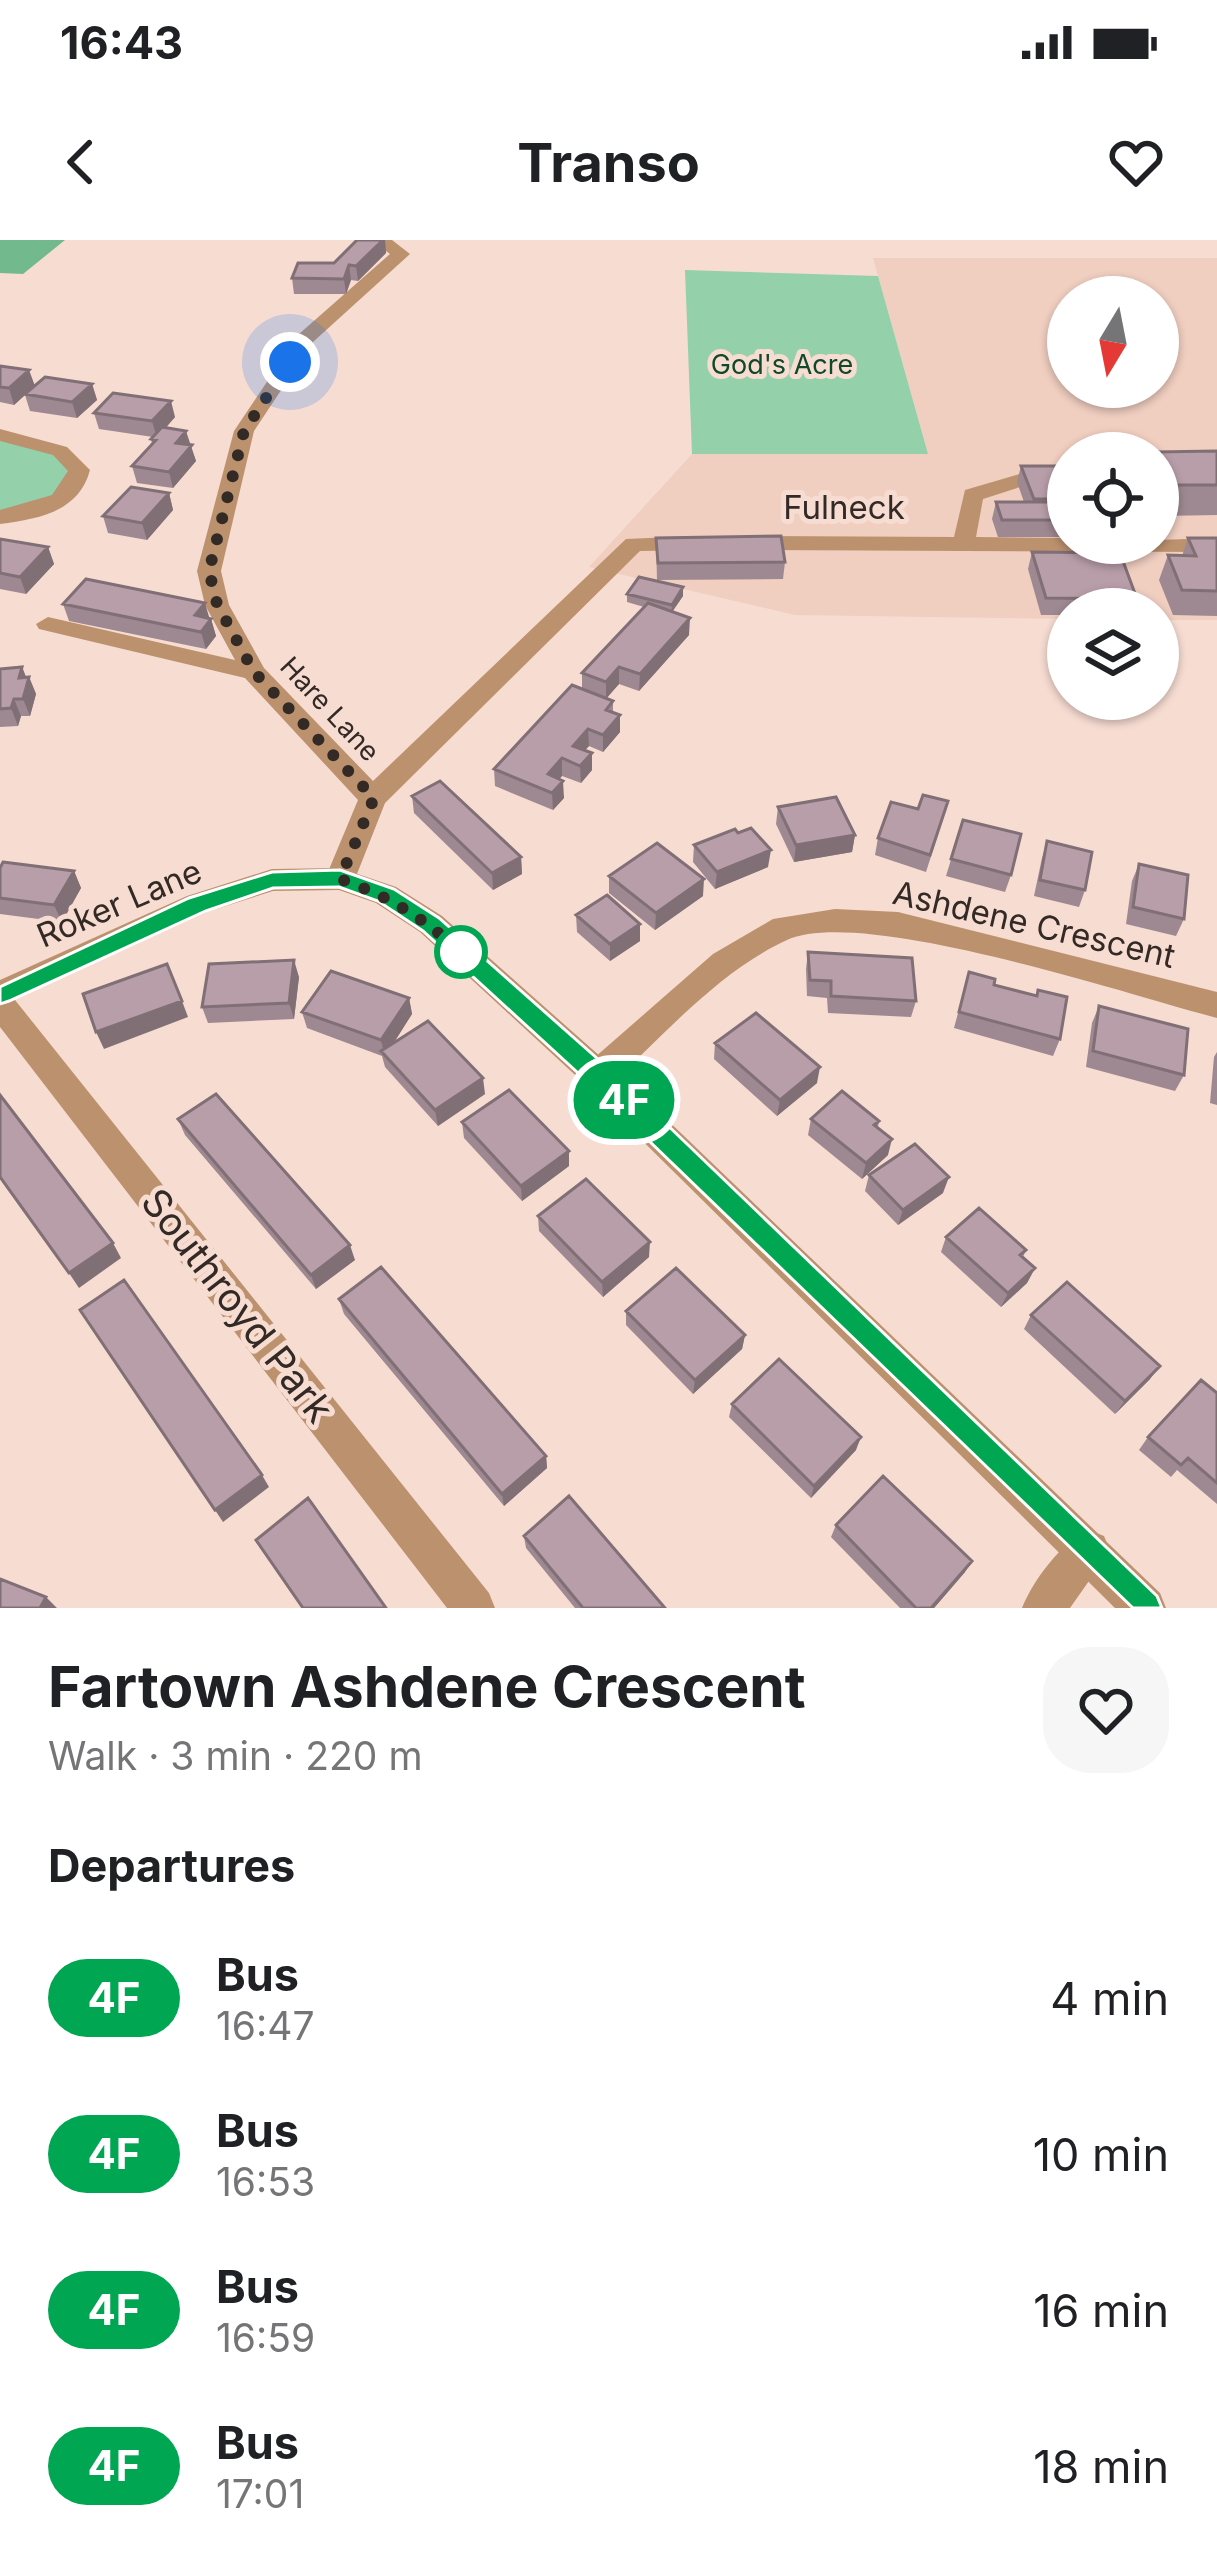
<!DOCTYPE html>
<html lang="en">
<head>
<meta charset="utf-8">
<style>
	body { margin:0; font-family:Inter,sans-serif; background:#f6f6f6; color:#202124; height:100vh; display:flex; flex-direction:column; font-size:45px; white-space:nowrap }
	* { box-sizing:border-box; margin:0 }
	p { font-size:39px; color:#757577 }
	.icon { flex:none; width:66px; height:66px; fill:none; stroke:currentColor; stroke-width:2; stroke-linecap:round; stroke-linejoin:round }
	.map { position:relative; height:1368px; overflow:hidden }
	.side { display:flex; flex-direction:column; background:#fff; flex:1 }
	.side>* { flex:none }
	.badge { padding:0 24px; border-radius:39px; font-size:42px; line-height:78px }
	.needle { width:78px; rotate:190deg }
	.tools { position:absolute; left:1047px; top:36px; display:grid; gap:24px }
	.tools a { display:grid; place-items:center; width:132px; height:132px; border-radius:50%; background:#fff; box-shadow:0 3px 9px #0004; font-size:60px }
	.you { position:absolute; width:60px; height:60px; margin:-30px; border:9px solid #fff; border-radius:50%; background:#1a73e8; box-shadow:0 0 0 18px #1a73e833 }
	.map>.badge { position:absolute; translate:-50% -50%; box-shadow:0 0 0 6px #fff }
	h2 { padding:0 48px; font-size:45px; line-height:108px }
	.round { display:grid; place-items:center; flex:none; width:126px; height:126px; border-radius:48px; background:#f6f6f6 }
	.head { display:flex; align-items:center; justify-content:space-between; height:204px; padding:0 48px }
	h1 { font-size:57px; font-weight:700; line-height:90px }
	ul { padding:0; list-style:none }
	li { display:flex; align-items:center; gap:36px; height:156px; padding:0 48px }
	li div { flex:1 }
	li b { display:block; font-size:45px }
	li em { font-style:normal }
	li .badge { min-width:132px; font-weight:700; text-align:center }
	.status { display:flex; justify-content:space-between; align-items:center; height:84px; padding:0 60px; background:#fff; direction:ltr }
	.status svg { height:33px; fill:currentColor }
	header { display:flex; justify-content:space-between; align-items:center; height:156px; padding:0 48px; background:#fff; font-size:54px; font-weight:700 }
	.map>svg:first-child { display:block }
	.built { fill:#f0cec0; fill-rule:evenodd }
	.green { fill:#94d0aa }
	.forest { fill:#72b98d }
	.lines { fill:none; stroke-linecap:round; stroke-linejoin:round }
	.minor { fill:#bc916e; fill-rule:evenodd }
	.tertiary { fill:#bc916e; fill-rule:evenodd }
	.wall { fill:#9e8891 }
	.shaded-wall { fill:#816f76 }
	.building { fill:#b89ea9; stroke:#816f76; stroke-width:3 }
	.line { fill:#00a651; stroke:#fff; stroke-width:3 }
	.walk { stroke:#332925; stroke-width:12; stroke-dasharray:0 21.6 }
	.stop-dot { fill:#fff; stroke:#00a651; stroke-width:6 }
	.labels { text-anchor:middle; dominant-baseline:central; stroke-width:10; stroke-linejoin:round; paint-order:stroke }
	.far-park-label { font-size:27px; fill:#10482b; stroke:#f7dcd2 }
	.far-street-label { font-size:27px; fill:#332925; stroke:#f7dcd2 }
	.street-label { font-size:33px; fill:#332925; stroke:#f7dcd2 }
	.near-street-label { font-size:39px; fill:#332925; stroke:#f7dcd2 }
</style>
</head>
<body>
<div class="status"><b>16:43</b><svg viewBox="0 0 49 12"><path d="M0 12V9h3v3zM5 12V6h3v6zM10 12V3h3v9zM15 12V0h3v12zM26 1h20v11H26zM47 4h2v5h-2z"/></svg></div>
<header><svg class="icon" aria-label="back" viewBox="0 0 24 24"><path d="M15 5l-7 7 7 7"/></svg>Transo<svg class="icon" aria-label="heart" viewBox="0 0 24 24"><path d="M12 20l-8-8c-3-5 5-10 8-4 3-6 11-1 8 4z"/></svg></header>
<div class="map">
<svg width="1217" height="1368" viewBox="0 0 1217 1368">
	<rect width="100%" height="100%" fill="#f7dcd2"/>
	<path class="built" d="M873,18H1217V380H1158V369H1068V379L795,375L589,327L692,214H928ZM1068,57H1158V147H1068ZM1068,213H1158V303H1068Z"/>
	<path class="green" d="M685,30L878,36L928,214H692Z
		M0,195L73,220L69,253L0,277Z"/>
	<path class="forest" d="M0,0H65L23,34L0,33Z"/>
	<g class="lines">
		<path class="minor" d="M371,0H392L410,14L313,102L254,191L221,331L229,365L264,428L373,541L626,299L695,296L706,303L695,310L640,311L385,563L355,639L340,650L325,639L358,560L245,438L39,389L36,384L48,377L235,420L205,365L197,331L234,191L299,94L390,14Z
			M0,189L67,207L90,230C79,272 38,279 0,284V270L52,255L68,231L53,215L0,201Z
			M1040,228H1068V240H1042L983,259L976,297L1068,298V303L1217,298V312L743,310L732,303L743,296L954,297L965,250Z
			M835,669L898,672L1217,752V778C1129,755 862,666 787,700C719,731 664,795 610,845L598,849L586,845L582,835L586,825L713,714L773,679Z
			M0,752L11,755L489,1353L495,1368H447L0,787Z
			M1089,1290L1104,1296L1110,1311L1070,1368H1022C1033,1341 1061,1302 1089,1290Z"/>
		<path class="tertiary" d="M340,628L396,647L442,676L610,825L1160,1353L1166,1368H1115L586,845L420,692L376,663L339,650L273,651L207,672L0,766V740L187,656L272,629Z"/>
	</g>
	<path class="wall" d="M357,0H385L386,13L358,41L351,40L346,54H294L292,38L334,23Z
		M0,126L35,146L92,144L97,160L77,178L30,171L25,155L14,165L0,162Z
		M94,173L175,177L165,188L190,204L196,221L173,248L137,243L132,226L152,204L151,199L153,197L99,189Z
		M1217,211V275L1160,276L1158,271V213Z
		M1021,226H1068V297H998L992,279L996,262H1024L1017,242Z
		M169,253L173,270L147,300L108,293L103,276Z
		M656,298L785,322L783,339L657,340Z
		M1188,298H1217V376L1173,375L1159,340L1168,315L1182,316Z
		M0,299L48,307L54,324L26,354L0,349Z
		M1032,312L1137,359L1134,369H1068V375H1041L1028,329Z
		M627,354L683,356L673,371L689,395L639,451L619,444L606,458L613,461V473L620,475V492L603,512L589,506L585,510L592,513V530L581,543L562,536L559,539L564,558L553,570L495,546L494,529L582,449V433L644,367L627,362Z
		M63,364L211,379L216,396L206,409L69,381Z
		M22,427L26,437H29L36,454L30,476H21L18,486L0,487V429Z
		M412,556L521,617L522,634L493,650L414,573Z
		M778,567L855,595L852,612L794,622L776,584Z
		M943,579L926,632L875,615L878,598Z
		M963,580L1011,635L1005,652L946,636Z
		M738,593L768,627L715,649L693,622L694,605Z
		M1047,601L1085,650L1079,667L1034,656L1042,618Z
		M1139,624L1184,679L1176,696L1126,684L1132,641Z
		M0,628L74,631L81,648L62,682L0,674Z
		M609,636L703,656L655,690L609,653Z
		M576,675L640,701L610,721L577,692Z
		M808,712L916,761L911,777L828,773L827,758L807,756L806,729Z
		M969,732L994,745L1036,756L1038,750L1060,799L1053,816L954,788Z
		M299,737L294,779L208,783L202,767Z
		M409,758L412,774L393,803L485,854L438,886L385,827L382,816L307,788L302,772Z
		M1099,766L1184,835L1175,851L1086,827L1092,783Z
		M715,803L817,843L777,876L714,819Z
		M1217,812V865L1210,863L1214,817Z
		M178,879L355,1020L316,1049L185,895Z
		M811,879L879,881L878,887L888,915L862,939L808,895Z
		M462,882L569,926L522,961L464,898Z
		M869,935L943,953L898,985L865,951Z
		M538,976L649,1017L603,1057L539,991Z
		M946,997L1026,1010L1023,1017L1035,1028L1027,1043L1001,1067L941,1012Z
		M339,1059L546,1216L547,1228L504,1266L344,1074Z
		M626,1071L745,1095L742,1109L693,1154L626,1085Z
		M1031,1075L1150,1139L1115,1174L1024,1089Z
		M1217,1153V1264L1177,1230L1171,1237L1139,1210L1148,1197Z
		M732,1164L856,1210L811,1258L729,1177Z
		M836,1285L965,1332L934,1368H900L831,1297Z
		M524,1296L665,1368H575L526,1308Z"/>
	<path class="shaded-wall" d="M383,0H385L386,13L358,41L356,26Z
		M349,25L351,40L346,54L344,39Z
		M29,130L35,146L14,165L9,148Z
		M92,144L97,160L77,178L72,162Z
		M171,161L175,177L157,198L152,181Z
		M186,191L196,221L173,248L169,232L176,203Z
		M169,253L173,270L147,300L142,283Z
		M48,307L54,324L26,354L20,337Z
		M683,347V356L671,373L672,365Z
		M205,363L210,380L200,392L195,375Z
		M690,378L689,395L639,451L640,434Z
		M211,379L216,396L206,409L201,392Z
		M22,427L28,442L29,437L36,454L30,476L23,459L19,438Z
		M619,427V444L606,459V442Z
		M14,459L21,476L18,486L11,468Z
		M620,475V492L603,512V495Z
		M588,489L589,506L573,523V506Z
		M592,513V530L581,543L580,526Z
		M562,518V536L548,551V534Z
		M563,541L564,558L553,570L552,553Z
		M855,595L852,612L794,622L796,605Z
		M771,610L768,627L715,649L717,632Z
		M521,617L522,634L493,650L492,633Z
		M74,631L81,648L62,682L54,665Z
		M704,639L703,656L655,690L656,673Z
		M640,684V701L610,721V704Z
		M294,720L299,737L294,779L289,763Z
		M409,758L412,774L385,817L381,800Z
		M182,761L188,777L104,809L96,792Z
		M820,827L817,843L777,876L780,860Z
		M483,838L485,854L438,886L435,870Z
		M892,899L888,915L862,939L866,923Z
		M569,911V926L522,961L521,946Z
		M949,937L943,953L898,985L903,970Z
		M650,1002L649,1017L603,1057L602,1042Z
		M113,1003L121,1018L79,1048L69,1033Z
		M350,1005L355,1020L316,1049L311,1035Z
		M1035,1028L1027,1043L1001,1067L1008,1053Z
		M745,1095L742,1109L693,1154L695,1140Z
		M1160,1126L1150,1139L1115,1174L1125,1161Z
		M861,1197L856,1210L811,1258L814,1246Z
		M546,1216L547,1228L504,1266L502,1254Z
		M262,1235L269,1247L223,1282L215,1270Z
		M972,1321L965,1332L934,1368H931Z
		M46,1357L57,1368H40Z"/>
	<path class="building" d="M357,0H383L356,26L349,25L344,39L292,38L298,23H334Z
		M0,126L29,130L9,148L0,147Z
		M45,137L92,144L72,162L25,154Z
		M113,153L171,161L152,181L94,173Z
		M162,187L186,191L176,203L192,205L169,232L132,226L156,200L151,199Z
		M1217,211V245H1171L1158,219V213L1154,212Z
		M1021,226H1068V259H1034Z
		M131,247L169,253L142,283L103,276Z
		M996,262H1068V280H1002Z
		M781,296L785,322L658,323L656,298Z
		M1188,298H1217V351L1182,350L1168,315L1196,316Z
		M0,299L48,307L20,337L0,333Z
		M1032,312L1120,313L1137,359L1046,358Z
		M639,337L683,347L672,365L627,354Z
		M86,339L205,363L195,375L211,379L201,392L63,364Z
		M648,363L690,378L640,434L619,427L606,442L582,433Z
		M22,427L19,438L29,437L23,459H14L11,468L0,469V429Z
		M572,445L613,461L606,470L620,475L603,495L588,489L573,506L592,513L580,526L562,518L548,534L563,541L552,553L494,529Z
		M440,541L521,617L492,633L412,556Z
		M923,555L948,561L930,615L878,598L891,562L918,569Z
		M836,557L855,595L796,605L778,567Z
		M963,580L1021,594L1011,635L951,619Z
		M751,588L771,610L717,632L694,605L735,589L738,593Z
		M1047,601L1092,612L1085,650L1040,640Z
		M657,603L704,639L656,673L609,636Z
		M3,622L74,631L54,665L0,658V628Z
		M1139,624L1188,635L1184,679L1133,667Z
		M607,655L640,684L610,704L576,675Z
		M808,712L912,718L916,761L831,756V741L810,740Z
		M294,720L289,763L202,767L209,724Z
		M167,724L182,761L96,792L83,754Z
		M331,731L409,758L381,800L302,772Z
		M969,732L995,739L994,745L1037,756L1038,750L1067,757L1060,799L959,772Z
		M1099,766L1188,789L1184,835L1093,811Z
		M756,773L820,827L780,860L715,803Z
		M428,781L483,838L435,870L381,811Z
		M509,850L569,911L521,946L462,882Z
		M842,851L879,881L874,885L892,899L866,923L811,879Z
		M216,854L350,1005L311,1035L178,879Z
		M0,855L113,1003L69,1033L0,937Z
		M915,904L949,937L903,970L869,935Z
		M586,939L650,1002L602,1042L538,976Z
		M979,968L1026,1010L1020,1015L1035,1028L1008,1053L946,997Z
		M381,1027L546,1216L502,1254L339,1059Z
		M676,1028L745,1095L695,1140L626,1071Z
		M124,1040L262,1235L215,1270L80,1070Z
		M1067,1042L1160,1126L1125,1161L1031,1075Z
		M779,1119L861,1197L814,1246L732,1164Z
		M1201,1140L1217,1153V1243L1188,1218L1181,1225L1148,1197Z
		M883,1236L972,1321L931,1368H916L836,1285Z
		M569,1256L665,1368H583L524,1296Z
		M308,1258L386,1368H303L256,1300Z
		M0,1339L46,1357L40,1368H0Z"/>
	<path class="line" d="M340,630L394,649L439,678L608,828L1157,1356L1162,1368H1133L589,843L423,691L378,661L339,647L273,648L206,671L9,761L0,764V747L189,658L272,632Z"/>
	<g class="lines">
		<path class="walk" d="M290,122L244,191L209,331L217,364L254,432L374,558L340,639C389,656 426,680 464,715L461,712"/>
	</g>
	<circle class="stop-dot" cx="461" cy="712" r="24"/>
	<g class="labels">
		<g class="far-park-label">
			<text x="782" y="124">God's Acre</text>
		</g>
		<g class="far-street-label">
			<text transform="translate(330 469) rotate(47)">Hare Lane</text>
		</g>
		<g class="street-label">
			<text x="844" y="267">Fulneck</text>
			<text transform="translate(119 663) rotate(-23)">Roker Lane</text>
			<text transform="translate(1034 684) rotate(13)">Ashdene Crescent</text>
		</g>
		<g class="near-street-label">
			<text transform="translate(238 1065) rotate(52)">Southroyd Park</text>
		</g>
	</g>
</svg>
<div class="tools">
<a><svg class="needle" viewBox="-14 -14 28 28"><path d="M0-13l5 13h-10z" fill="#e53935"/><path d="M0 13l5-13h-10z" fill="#757577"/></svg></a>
<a><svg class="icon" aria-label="locate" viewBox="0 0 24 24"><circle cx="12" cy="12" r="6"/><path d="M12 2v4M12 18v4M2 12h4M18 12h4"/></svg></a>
<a><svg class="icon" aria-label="layers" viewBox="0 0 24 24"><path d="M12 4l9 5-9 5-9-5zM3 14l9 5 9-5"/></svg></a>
</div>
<div class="you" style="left:290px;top:122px"></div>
<b class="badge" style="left:624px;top:860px;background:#00a651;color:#fff">4F</b>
</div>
<section class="side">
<div class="head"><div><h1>Fartown Ashdene Crescent</h1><p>Walk · 3 min · 220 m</p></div><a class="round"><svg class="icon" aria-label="heart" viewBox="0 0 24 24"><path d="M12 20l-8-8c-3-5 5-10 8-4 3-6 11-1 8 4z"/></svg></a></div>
<h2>Departures</h2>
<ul>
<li><span class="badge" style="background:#00a651;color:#fff">4F</span><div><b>Bus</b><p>16:47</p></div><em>4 min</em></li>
<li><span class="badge" style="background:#00a651;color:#fff">4F</span><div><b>Bus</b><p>16:53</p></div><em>10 min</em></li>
<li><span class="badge" style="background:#00a651;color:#fff">4F</span><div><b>Bus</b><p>16:59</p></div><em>16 min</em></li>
<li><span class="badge" style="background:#00a651;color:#fff">4F</span><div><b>Bus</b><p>17:01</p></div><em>18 min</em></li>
</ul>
</section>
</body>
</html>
